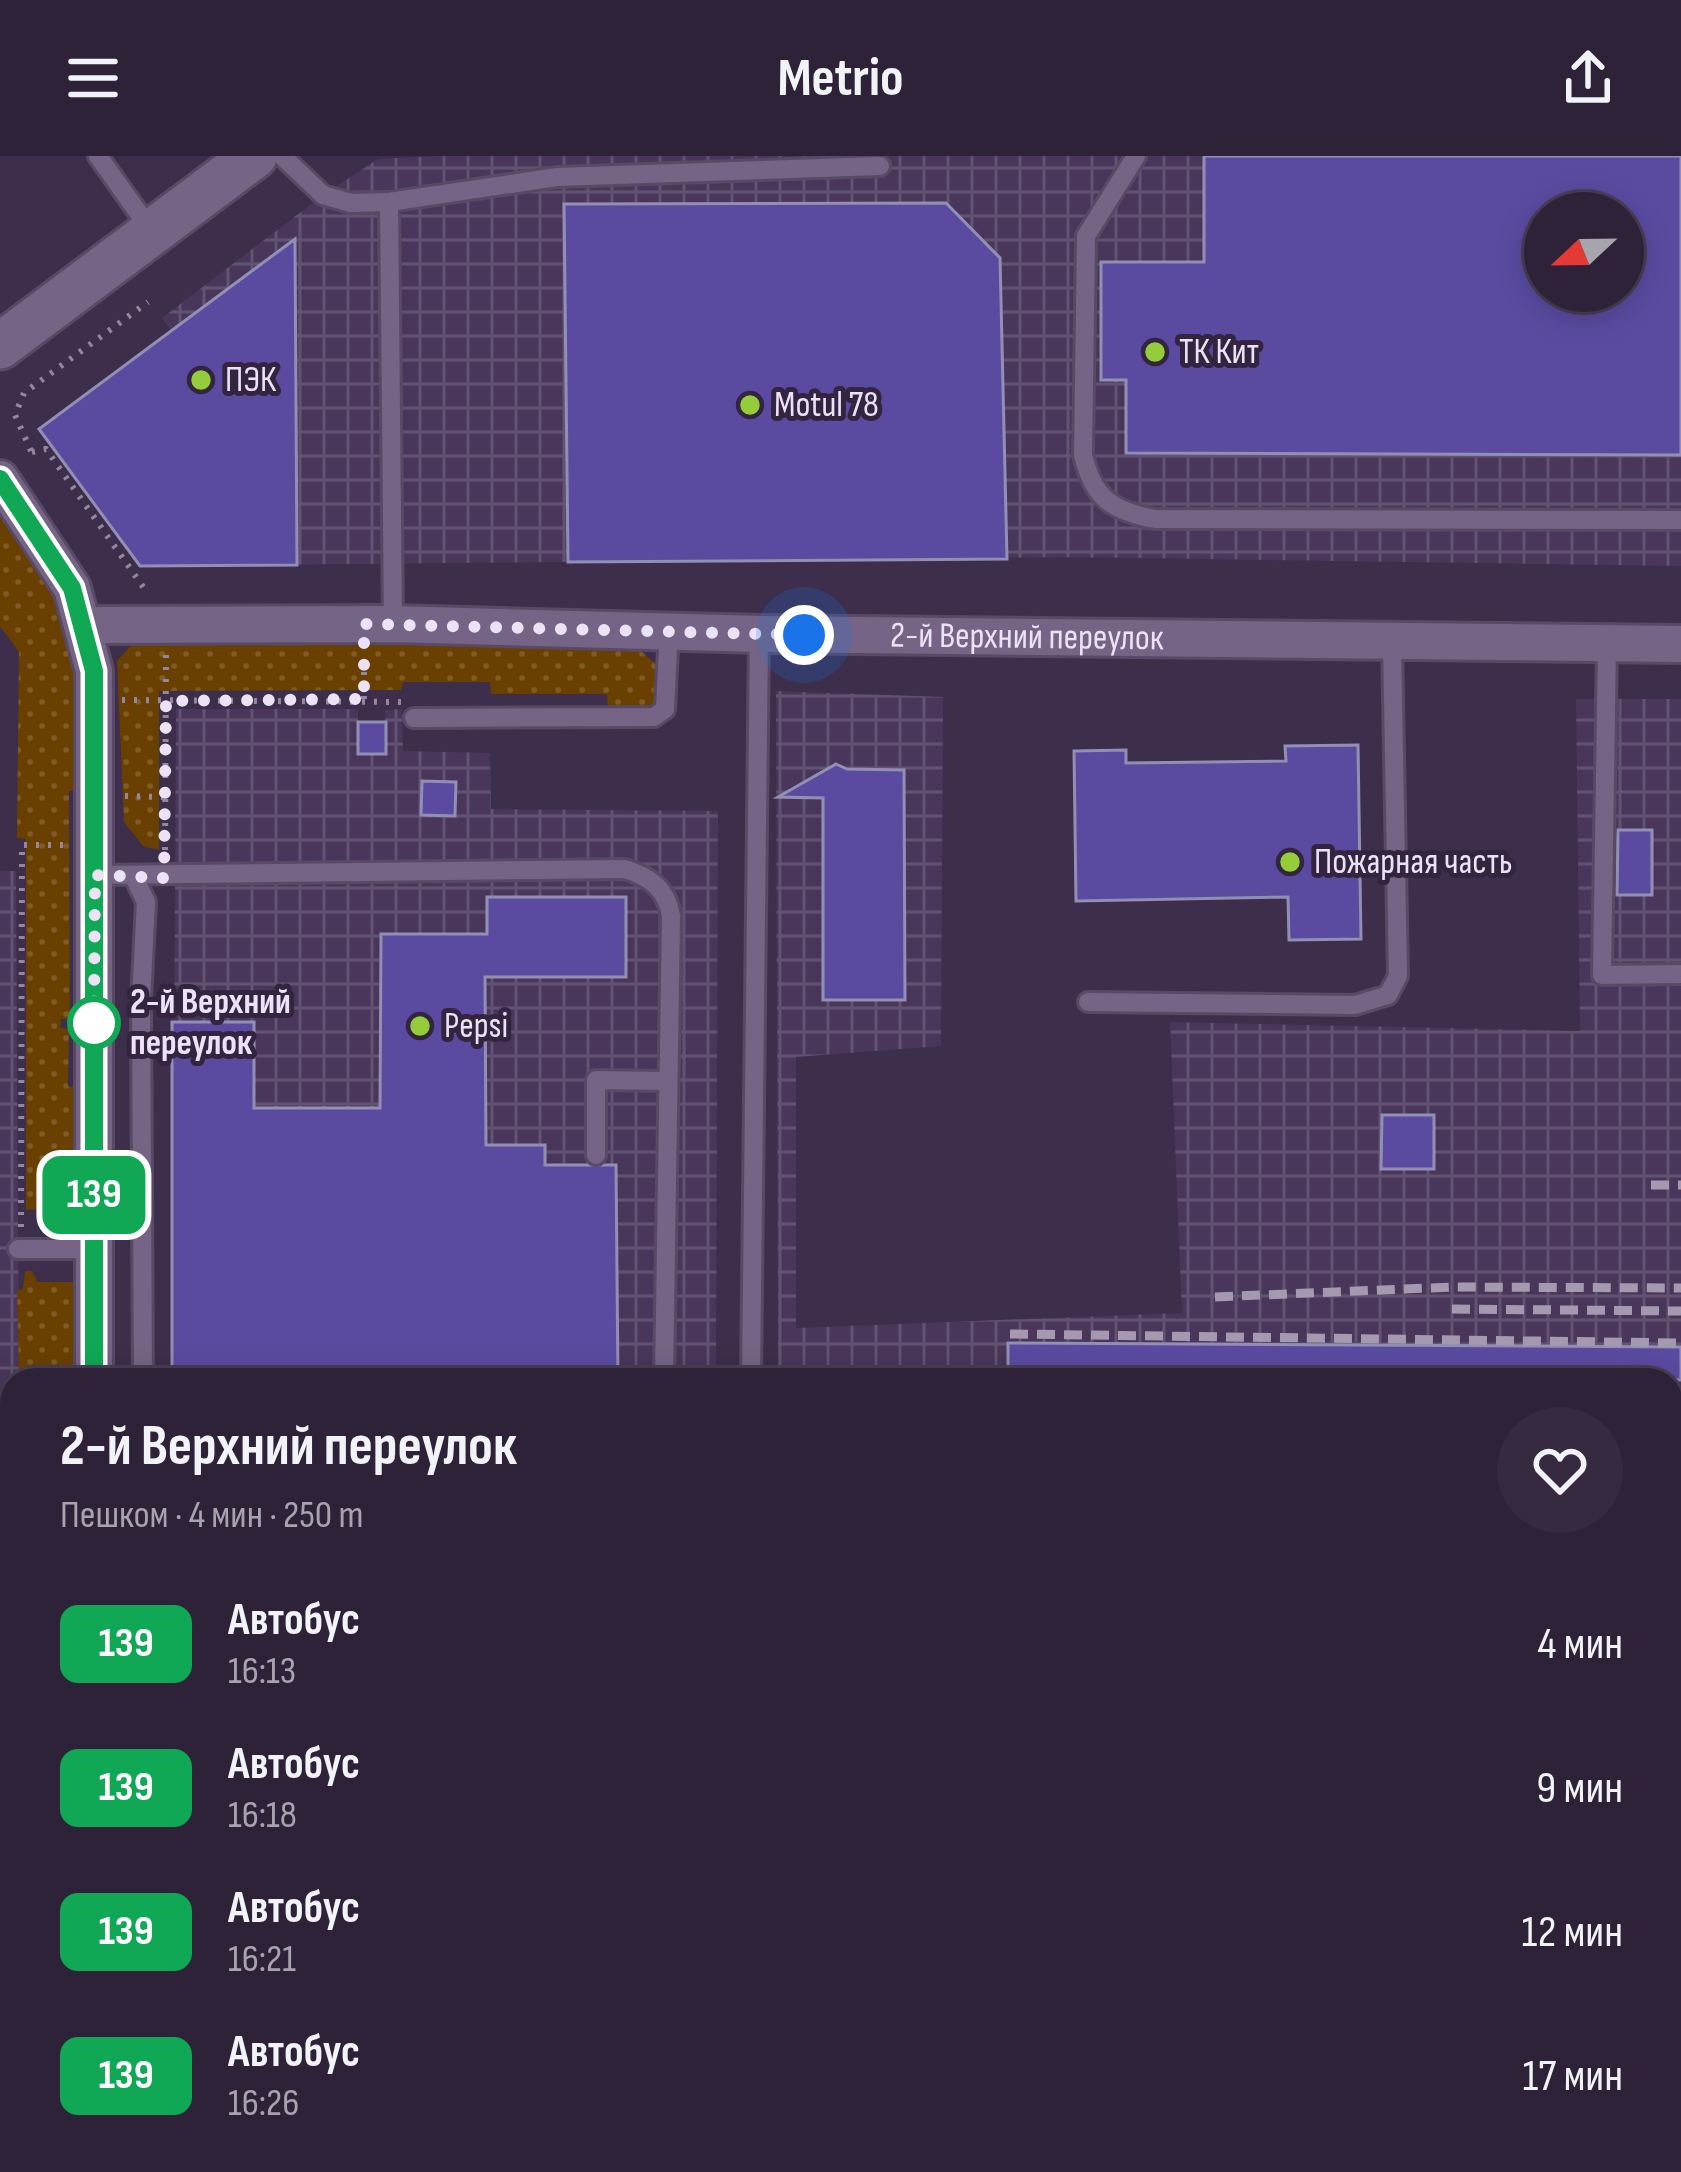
<!DOCTYPE html>
<html lang="ru">
<head>
<meta charset="utf-8">
<style>
	body { margin:0; font-family:"Sofia Sans Condensed",sans-serif; background:#362a40; color:#f1f3f6; height:100vh; display:flex; flex-direction:column; font-size:45px; white-space:nowrap }
	* { box-sizing:border-box; margin:0 }
	p { font-size:39px; color:#a7a4ae }
	.icon { flex:none; width:66px; height:66px; fill:none; stroke:currentColor; stroke-width:2; stroke-linecap:round; stroke-linejoin:round }
	.map { position:relative; flex:1; overflow:hidden }
	.details { position:absolute; left:0px; top:1212px; width:1683px; height:804px; display:flex; flex-direction:column; background:#2e2238; border-radius:36px 36px 0 0; box-shadow:0 6px 30px #0003,0 0 0 3px #493f53 }
	.details>* { flex:none }
	.badge { padding:0 24px; border-radius:18px; font-size:42px; line-height:78px }
	.needle { width:78px; rotate:248deg }
	.controls { position:absolute; left:1524px; top:36px; display:grid; gap:24px }
	.controls a { display:grid; place-items:center; width:120px; height:120px; border-radius:50%; background:#2e2238; box-shadow:0 6px 30px #0003,0 0 0 3px #493f53; font-size:60px }
	.you { position:absolute; width:60px; height:60px; margin:-30px; border:9px solid #fff; border-radius:50%; background:#1a73e8; box-shadow:0 0 0 18px #1a73e833 }
	.map>.badge { position:absolute; translate:-50% -50%; box-shadow:0 0 0 6px #fff }
	.round { display:grid; place-items:center; flex:none; width:126px; height:126px; border-radius:63px; background:#362a40 }
	.headline { display:flex; align-items:center; justify-content:space-between; height:204px; padding:0 60px }
	h1 { font-size:57px; font-weight:700; line-height:90px }
	ul { padding:0; list-style:none }
	li { display:flex; align-items:center; gap:36px; height:144px; padding:0 60px }
	li div { flex:1 }
	li b { display:block; font-size:45px }
	li em { font-style:normal }
	li .badge { min-width:132px; font-weight:700; text-align:center }
	header { display:flex; justify-content:space-between; align-items:center; height:156px; padding:0 60px; background:#2e2238; font-size:54px; font-weight:700 }
	.map>svg:first-child { display:block }
	.industrial { fill:url(#industrial-grid); fill-rule:evenodd }
	.grass { fill:url(#grass-dots) }
	.building { fill:#5a4ba1; stroke:#928fb4; stroke-width:3; fill-rule:evenodd }
	.lines { fill:none; stroke-linecap:round; stroke-linejoin:round }
	.service-casing { stroke:#584a64; stroke-width:24 }
	.minor-casing { stroke:#584a64; stroke-width:42 }
	.tertiary-casing { stroke:#584a64; stroke-width:51 }
	.path { stroke:#94879f; stroke-width:6; stroke-dasharray:3 9; stroke-linecap:butt }
	.service { stroke:#756485; stroke-width:18 }
	.minor { stroke:#756485; stroke-width:36 }
	.tertiary { stroke:#756485; stroke-width:45 }
	.rail { stroke:#a599b0; stroke-width:9; stroke-dasharray:18 9; stroke-linecap:butt }
	.line-casing { stroke:#fff; stroke-width:27 }
	.line { stroke:#10a855; stroke-width:18 }
	.walk { stroke:#ece2f5; stroke-width:12; stroke-dasharray:0 21.6 }
	.poi-dot { fill:#95cc3a; stroke:#332440; stroke-width:4.5 }
	.stop-dot { fill:#fff; stroke:#10a855; stroke-width:6 }
	.labels { text-anchor:middle; dominant-baseline:central; stroke-width:10; stroke-linejoin:round; paint-order:stroke }
	.poi-label { font-size:36px; fill:#ece2f5; stroke:#332440; text-anchor:start }
	.street-label { font-size:36px; fill:#ece2f5; stroke:#332440 }
	.stop-label { font-size:36px; font-weight:bold; fill:#ece2f5; stroke:#332440; text-anchor:start }
</style>
</head>
<body>
<header><svg class="icon" aria-label="menu" viewBox="0 0 24 24"><path d="M4 6h16M4 12h16M4 18h16"/></svg>Metrio<svg class="icon" aria-label="share" viewBox="0 0 24 24"><path d="M12 15V3M7 8l5-5 5 5M5 13v7h14v-7"/></svg></header>
<div class="map">
<svg width="1681" height="2016" viewBox="0 0 1681 2016">
	<defs>
		<pattern id="industrial-grid" width="8" height="8" patternUnits="userSpaceOnUse" patternTransform="scale(3)"><rect width="8" height="8" fill="#49365a"/><path d="M0 4h8M4 0v8" fill="none" stroke="#635372"/></pattern>
		<pattern id="grass-dots" width="8" height="8" patternUnits="userSpaceOnUse" patternTransform="scale(3)"><rect width="8" height="8" fill="#6a4000"/><path d="M2 2h.1M6 6h.1" fill="none" stroke="#7f5b26" stroke-width="1.8" stroke-linecap="round"/></pattern>
	</defs>
	<rect width="100%" height="100%" fill="#3d2e4b"/>
	<path class="industrial" d="M436,0H1681V410L1061,401L140,410L39,273L171,175L162,162L323,39L378,3ZM1545,57H1623V135H1545Z
		M776,535L943,541L941,890L796,901V1172L1182,1157L1170,866L1580,875L1576,543H1681V2016H370L369,2004H1671V1224H778Z
		M176,553H358V597L386,598L385,554L402,553L403,595L490,597L491,653L718,655L716,1224H172Z
		M0,715H16L19,1224H12V1344L4,1345V1369H12V1431H0Z
		M0,1499H12V2004H22V2016H0Z"/>
	<path class="grass" d="M0,354C16,376 35,399 48,423C82,488 76,563 77,634L69,635L70,863H61L60,872L69,873L68,930L76,931L74,1050L26,1054V683L17,682L19,496L0,470Z
		M627,483L657,509V553H608L607,538H491L490,526H403L401,534L159,535V694L143,690L124,666L117,505L133,487Z
		M25,1115H32L38,1126H76L75,1224H19L17,1134L23,1133Z
		M22,2004H71V2016H22Z"/>
	<path class="building" d="M1204,0H1681V299L1126,297V224H1101V106H1204ZM1545,57H1623V135H1545Z
		M946,47L1000,102L1007,403L568,406L564,48Z
		M295,83L297,409L140,410L39,273Z
		M358,566H386V598H358Z
		M1358,589L1361,783L1289,784L1288,741L1076,745L1074,595L1126,594V607L1286,605L1285,590Z
		M836,608L847,613L904,614L905,844H823V642L778,641Z
		M422,625L456,626L455,660L421,659Z
		M1618,674H1652V739H1617Z
		M487,741H626V821H485L486,989H545V1009H616L618,1224H172V866H254V952H380L381,778H487Z
		M1382,959H1434V1013H1381Z
		M1008,1187L1681,1191V1224H1008Z"/>
	<g class="lines">
		<defs>
			<path id="service" d="M98,0L152,76
				M282,0L323,39L351,47L389,46L557,21L880,10
				M1136,0L1086,80L1083,299C1093,342 1112,355 1155,363L1681,364
				M389,46L393,468
				M1607,489L1602,819L1681,818
				M414,562L654,561L665,553L669,472
				M95,719L625,713C650,721 667,733 671,760L664,1224
				M134,721L146,746L141,844L143,1224
				M1088,846L1355,849L1388,839L1398,820L1392,486
				M596,999V924L666,925
				M18,1093H94
				M751,1224L759,478
				M0,1358H12
				M0,1485L12,1484
				M1671,1722H1681
				M127,2004H171
				M175,2004L209,2016
				M298,2016L299,2004
				M372,2016L393,2006L489,2004
				M622,2016V2004"/>
			<g id="minor">
				<path d="M0,323L72,432L94,515V1224"/>
				<path id="s1" d="M85,469L393,468L759,478L1681,488"/>
				<path d="M93,2016V2004"/>
			</g>
			<path id="tertiary" d="M0,190L254,0"/>
		</defs>
		<use href="#service" class="service-casing"/>
		<use href="#minor" class="minor-casing"/>
		<use href="#tertiary" class="tertiary-casing"/>
		<path class="path" d="M31,295L15,259L24,237L148,146
			M32,296L46,293L146,435
			M364,543V499
			M122,544L401,546
			M125,640L163,641
			M165,694L166,497
			M21,1071L22,689H64"/>
		<use href="#service" class="service"/>
		<use href="#minor" class="minor"/>
		<use href="#tertiary" class="tertiary"/>
		<path class="rail" d="M1651,1029H1681
			M1215,1141L1452,1131L1681,1132
			M1452,1153L1681,1155
			M1010,1178L1681,1187"/>
	</g>
	<g class="lines">
		<defs>
			<path id="line" d="M0,323L72,432L94,515V1224"/>
		</defs>
		<use href="#line" class="line-casing"/>
		<use href="#line" class="line"/>
		<path class="walk" d="M94,867L95,719L164,722L166,545L364,543V468L804,479"/>
	</g>
	<g class="poi-dot">
		<circle cx="1155" cy="196" r="12"/>
		<circle cx="201" cy="224" r="12"/>
		<circle cx="750" cy="249" r="12"/>
		<circle cx="1290" cy="706" r="12"/>
		<circle cx="420" cy="870" r="12"/>
	</g>
	<circle class="stop-dot" cx="94" cy="867" r="24"/>
	<g class="labels">
		<g class="poi-label">
			<text x="1179" y="196">ТК Кит</text>
			<text x="225" y="224">ПЭК</text>
			<text x="774" y="249">Motul 78</text>
			<text x="1314" y="706">Пожарная часть</text>
			<text x="444" y="870">Pepsi</text>
		</g>
		<g class="street-label">
			<text stroke="none"><textPath href="#s1" startOffset="942">2-й Верхний переулок</textPath></text>
		</g>
		<g class="stop-label">
			<text x="130" y="846">2-й Верхний<tspan x="130" dy="41">переулок</tspan></text>
		</g>
	</g>
</svg>
<div class="controls">
<a><svg class="needle" viewBox="-14 -14 28 28"><path d="M0-13l5 13h-10z" fill="#e53935"/><path d="M0 13l5-13h-10z" fill="#a7a4ae"/></svg></a>
</div>
<div class="you" style="left:804px;top:479px"></div>
<b class="badge" style="left:94px;top:1039px;background:#10a855;color:#fff">139</b>
<section class="details">
<div class="headline"><div><h1>2-й Верхний переулок</h1><p>Пешком · 4 мин · 250 m</p></div><a class="round"><svg class="icon" aria-label="heart" viewBox="0 0 24 24"><path d="M12 20l-8-8c-3-5 5-10 8-4 3-6 11-1 8 4z"/></svg></a></div>
<ul>
<li><span class="badge" style="background:#10a855;color:#fff">139</span><div><b>Автобус</b><p>16:13</p></div><em>4 мин</em></li>
<li><span class="badge" style="background:#10a855;color:#fff">139</span><div><b>Автобус</b><p>16:18</p></div><em>9 мин</em></li>
<li><span class="badge" style="background:#10a855;color:#fff">139</span><div><b>Автобус</b><p>16:21</p></div><em>12 мин</em></li>
<li><span class="badge" style="background:#10a855;color:#fff">139</span><div><b>Автобус</b><p>16:26</p></div><em>17 мин</em></li>
</ul>
</section>
</div>
</body>
</html>
